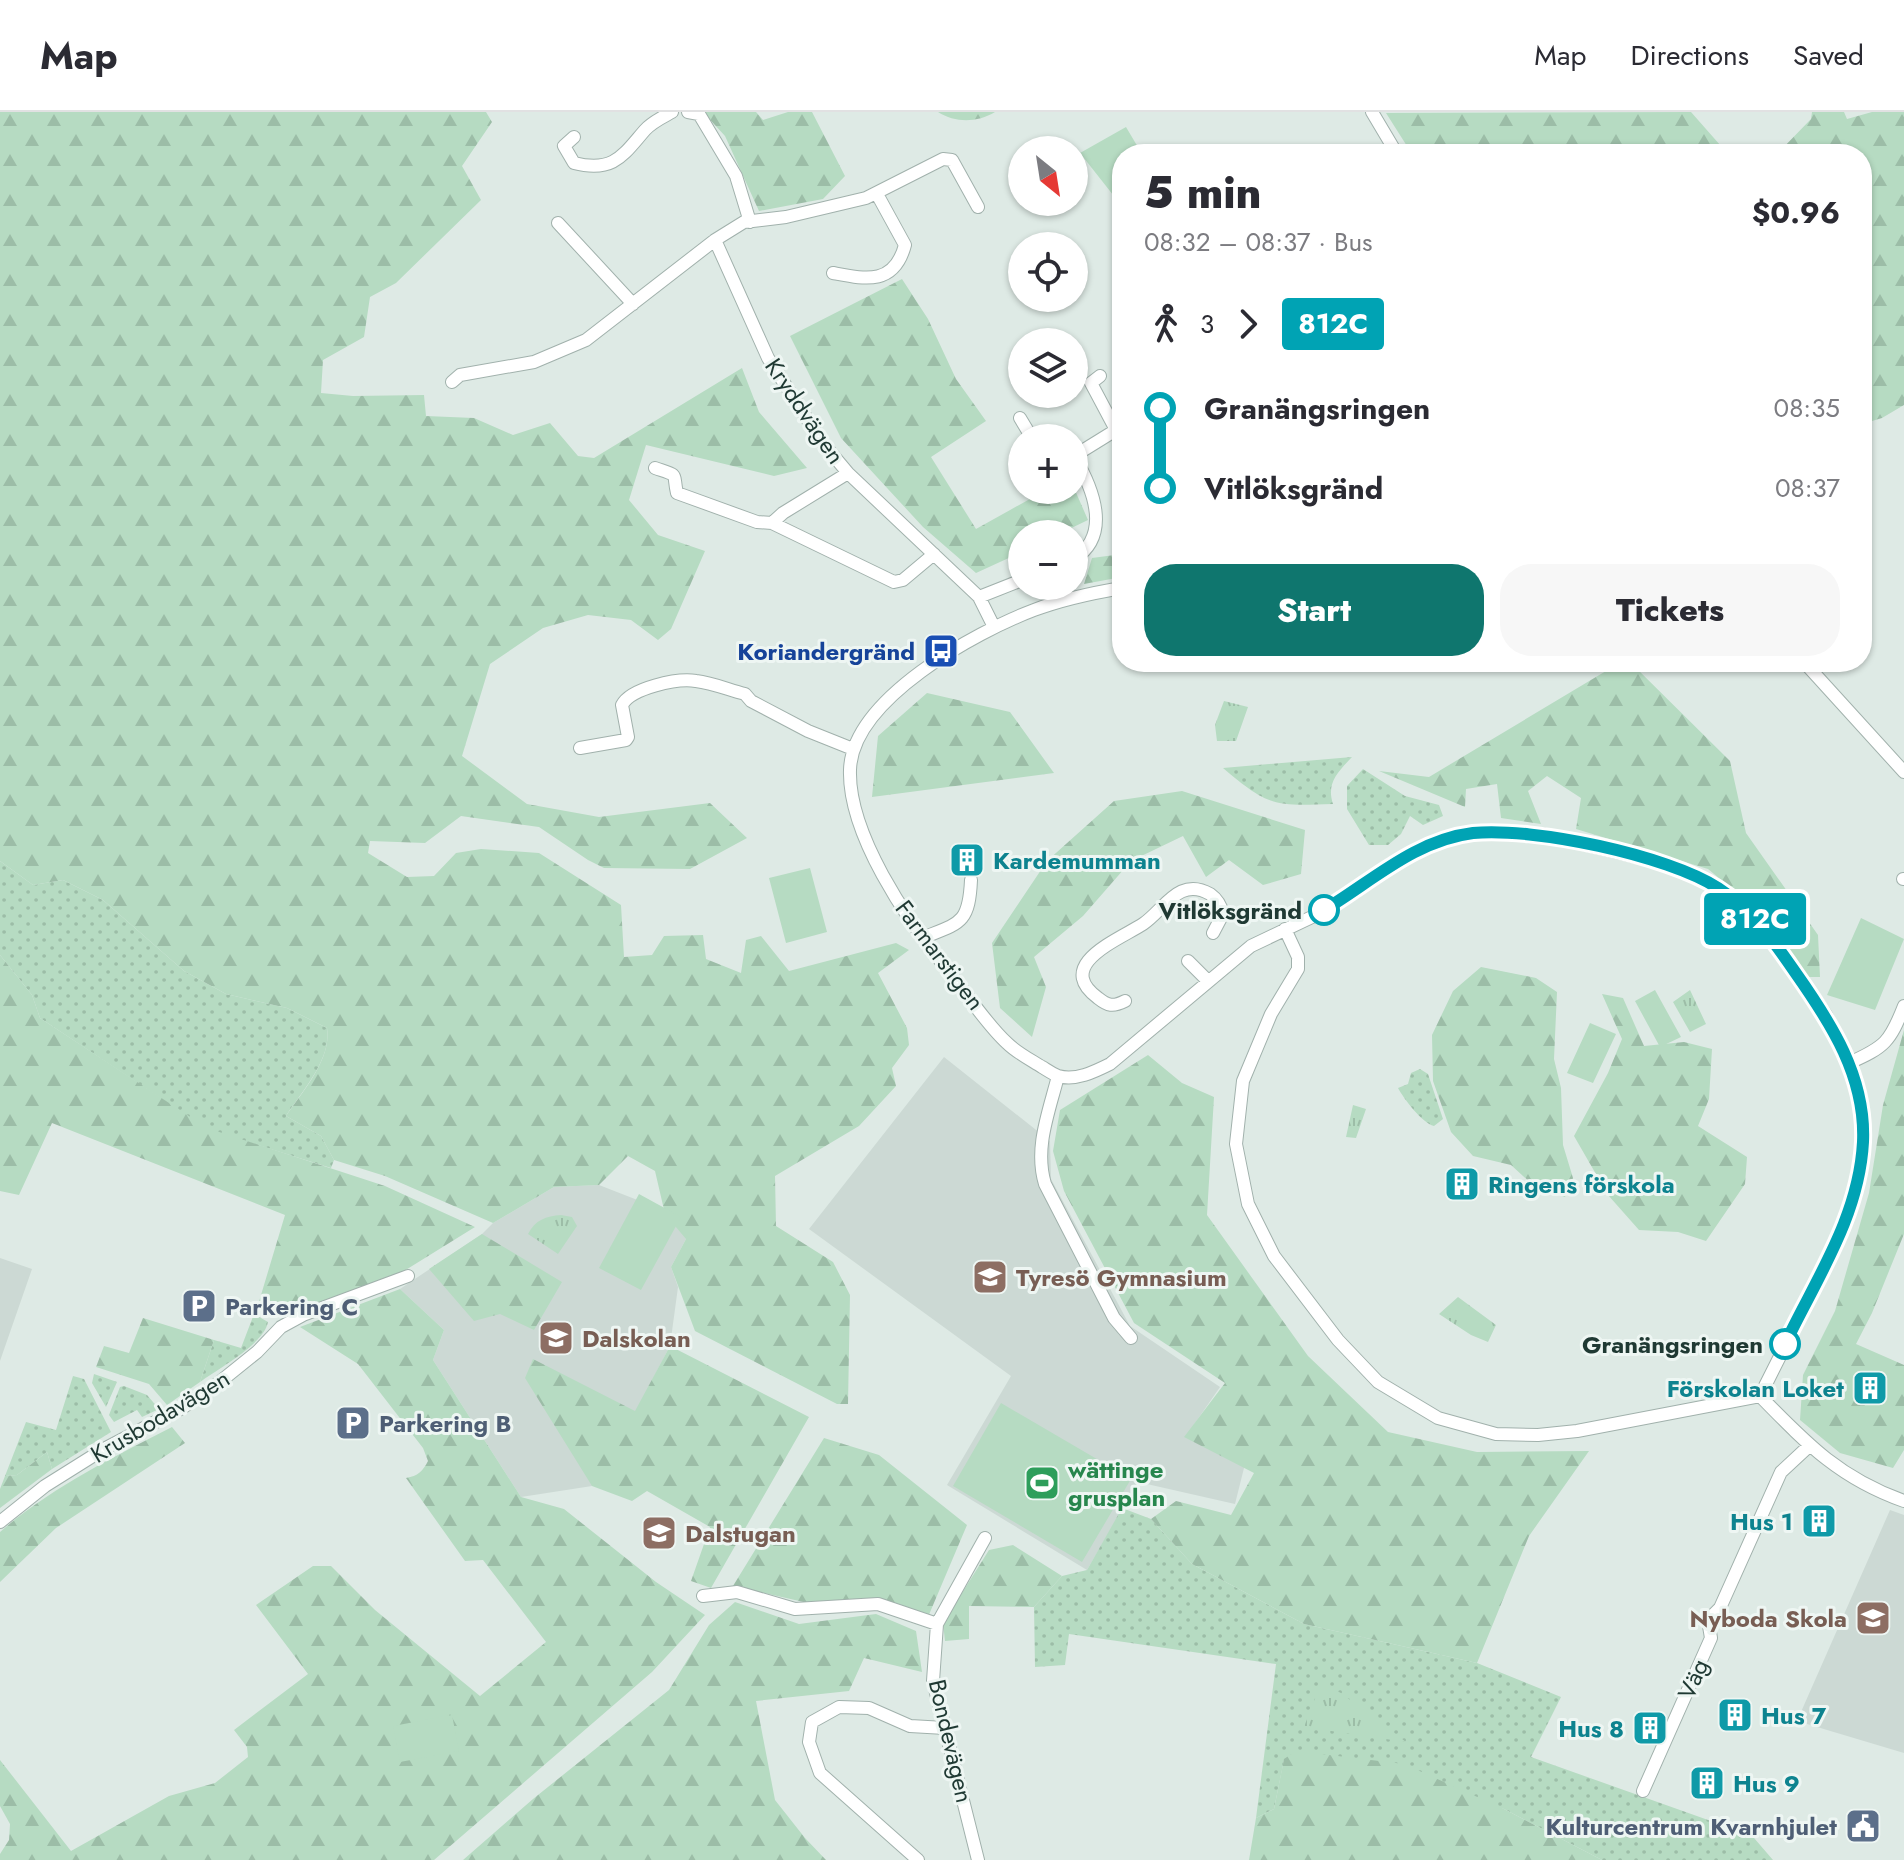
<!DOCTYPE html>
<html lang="en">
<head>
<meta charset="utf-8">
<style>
	body { margin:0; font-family:Jost,sans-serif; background:#f7f7f7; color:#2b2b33; height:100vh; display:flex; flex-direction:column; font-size:30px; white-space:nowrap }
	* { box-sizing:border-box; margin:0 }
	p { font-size:26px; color:#7c7c81 }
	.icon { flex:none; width:44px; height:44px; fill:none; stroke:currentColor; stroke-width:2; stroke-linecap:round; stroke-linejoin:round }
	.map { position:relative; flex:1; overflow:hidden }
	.side { position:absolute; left:1112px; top:32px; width:760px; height:528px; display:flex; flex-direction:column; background:#fff; border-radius:32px; box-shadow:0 2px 6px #0004 }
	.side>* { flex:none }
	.badge { padding:0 16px; border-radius:6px; font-size:28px; line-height:52px }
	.needle { width:52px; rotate:150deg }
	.controls { position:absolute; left:1008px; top:24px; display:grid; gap:16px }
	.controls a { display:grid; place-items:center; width:80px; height:80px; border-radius:50%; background:#fff; box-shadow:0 2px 6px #0004; font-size:40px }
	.map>.badge { position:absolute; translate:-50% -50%; box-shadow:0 0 0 4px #fff }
	.legs { display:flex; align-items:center; gap:12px; height:88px; padding:0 32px; font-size:26px }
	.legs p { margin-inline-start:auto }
	.summary { display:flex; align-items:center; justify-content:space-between; height:136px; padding:0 32px }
	h1 { font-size:44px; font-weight:800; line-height:60px }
	.button { display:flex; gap:16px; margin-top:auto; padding:16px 32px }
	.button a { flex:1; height:92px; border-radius:32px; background:#0f766e; color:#fff; font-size:32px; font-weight:800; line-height:92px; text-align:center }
	.button a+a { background:#f7f7f7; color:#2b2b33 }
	ul { padding:0 32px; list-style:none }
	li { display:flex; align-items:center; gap:28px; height:80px; font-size:30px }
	li i { display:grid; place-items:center; width:12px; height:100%; margin:0 10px; background:currentColor }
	li i::after { content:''; width:20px; height:20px; margin:-10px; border:6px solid; border-radius:50%; background:#fff }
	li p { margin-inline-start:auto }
	li:first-child i { background:linear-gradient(#0000 50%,currentColor 0) }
	li:last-child i { background:linear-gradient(currentColor 50%,#0000 0) }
	header { display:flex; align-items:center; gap:48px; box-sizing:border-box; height:112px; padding:0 40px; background:#fff; border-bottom:2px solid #e1e1e2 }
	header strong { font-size:38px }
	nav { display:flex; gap:44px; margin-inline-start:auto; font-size:28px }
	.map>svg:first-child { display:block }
	.built { fill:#ccd9d4 }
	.grass { fill:url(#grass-dots) }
	.forest { fill:url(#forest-firs) }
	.park { fill:url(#park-tufts) }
	.garden { fill:#b6dbc2 }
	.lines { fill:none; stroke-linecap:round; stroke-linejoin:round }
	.minor-casing { stroke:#a1b1ac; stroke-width:14 }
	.minor { stroke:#fff; stroke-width:12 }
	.line-1-casing { stroke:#fff; stroke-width:18 }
	.line-1 { stroke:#00a3b4; stroke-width:12 }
	.stop-1-dot { fill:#fff; stroke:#00a3b4; stroke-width:4 }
	.labels { text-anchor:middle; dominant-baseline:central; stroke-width:6; stroke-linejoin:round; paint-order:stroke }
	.street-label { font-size:24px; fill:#1f3933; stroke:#eef6f3 }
	.transit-label { font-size:24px; font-weight:bold; fill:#164399; stroke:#eef6f3; text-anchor:end }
	.culture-label { font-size:24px; font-weight:bold; fill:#0d838f; stroke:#eef6f3; text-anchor:start }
	.stop-label { font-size:24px; font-weight:bold; fill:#1f3933; stroke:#eef6f3; text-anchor:end }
	.education-label { font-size:24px; font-weight:bold; fill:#785e54; stroke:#eef6f3; text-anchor:start }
	.service-label { font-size:24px; font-weight:bold; fill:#4e5e75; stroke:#eef6f3; text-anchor:start }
	.leisure-label { font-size:24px; font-weight:bold; fill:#27864d; stroke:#eef6f3; text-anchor:start }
</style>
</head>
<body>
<header>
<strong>Map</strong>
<nav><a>Map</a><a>Directions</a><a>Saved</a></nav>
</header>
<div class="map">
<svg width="1904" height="1748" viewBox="0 0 1904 1748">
	<defs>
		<pattern id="grass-dots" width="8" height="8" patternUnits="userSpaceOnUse" patternTransform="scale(2)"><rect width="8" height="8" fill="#b6dbc2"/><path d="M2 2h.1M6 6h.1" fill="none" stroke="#9cbda7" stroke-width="1.8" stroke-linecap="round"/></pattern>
		<pattern id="forest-firs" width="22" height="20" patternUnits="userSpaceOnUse" patternTransform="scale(2)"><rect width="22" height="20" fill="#b6dbc2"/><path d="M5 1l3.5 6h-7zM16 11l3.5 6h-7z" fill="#9cbda7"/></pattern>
		<pattern id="park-tufts" width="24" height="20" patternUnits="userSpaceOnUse" patternTransform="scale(2)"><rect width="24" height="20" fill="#b6dbc2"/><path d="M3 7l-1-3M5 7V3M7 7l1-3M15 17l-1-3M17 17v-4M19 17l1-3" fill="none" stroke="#9cbda7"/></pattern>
	</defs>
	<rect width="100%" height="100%" fill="#deeae5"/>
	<path class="built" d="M944,945L1050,1029L1051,1067L1130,1214L1220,1275L1193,1314L1247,1344L1235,1392L1138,1370L1087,1458L947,1373L1011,1264L809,1117Z
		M599,1073L681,1105L686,1127L671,1155L678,1175L670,1234L636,1299L592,1374L521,1385L433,1248L444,1218L400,1177L482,1122L493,1111L554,1075Z
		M0,1146L32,1157L0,1249Z
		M1890,1398L1904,1403V1641L1797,1609Z"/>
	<path class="grass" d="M1352,645C1338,660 1326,671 1333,692C1274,694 1269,695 1223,656Z
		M1363,657L1405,684L1439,693L1443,704L1423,713L1410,704L1401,722L1388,733H1369L1347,697V674Z
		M0,749L33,773L63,768L103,788L184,859L226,882L287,896L327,916C332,947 302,979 286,1004L321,1024L334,1048L331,1056L207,1017L40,906L32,883L0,843Z
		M1420,957L1428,962L1443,1007L1434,1014C1422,1011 1404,987 1398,976L1408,972L1411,961Z
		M254,1202L268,1210C264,1232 219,1256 200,1270L214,1228L241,1236Z
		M94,1262L117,1270L106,1295L92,1271Z
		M73,1264L84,1267L111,1320L52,1357L47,1340L17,1363L5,1364L26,1310L56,1318Z
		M124,1274L147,1283L159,1297L142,1305L137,1298L114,1310L109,1303L120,1275Z
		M1122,1396L1151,1407L1192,1452L1304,1512L1477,1551L1561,1585L1531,1645L1739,1719H1748L1773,1748H1602L1504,1697L1284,1648L1274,1697L1256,1706L1276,1552L1069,1522L1065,1553L1035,1555L1034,1495L1062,1464L1087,1458Z"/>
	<path class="forest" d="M0,0H486L492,10L462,54L481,88L396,171L370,185L364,225L323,248L321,281L353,284L424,283L426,304L474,306L513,323L550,311L578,344L594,346L742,256L759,300L807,356L774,364L646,333L629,388L658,423L705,439L671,517L658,528L631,508L588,503L543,516L490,552L462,644L527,692L599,705L710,691L747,726L690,757L604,756L588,748L539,715L461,704L425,731L370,729L368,741L407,765L434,764L456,741L481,737L539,741L621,793L624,845L652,843L664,824L703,823L706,847L741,861L746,828L761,824L789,859L896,831L909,838L878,861L907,916L909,933L892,956L896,974L859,1014L775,1064L776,1114L833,1150L850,1183L848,1292H837L695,1219L671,1155L686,1127L665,1102L655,1059L628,1044L599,1073L554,1075L493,1111L385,1064L334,1048L321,1024L286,1004C302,980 332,947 327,916L287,896L226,882L184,859L103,788L63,768L33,773L0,749Z
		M703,0H756L763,8L788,0H812L845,64L823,87L759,99L725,24Z
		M938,0H995C977,11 955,11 938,0Z
		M1691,0L1728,42H1412L1386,1Z
		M1812,0H1844L1847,7L1872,0H1904V293L1882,306L1862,312V42H1777L1811,7Z
		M902,167L928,207L956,267L986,309L931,345L976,417L1046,378L1074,376L1088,408L1059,422H1022V440L976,461L923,415L841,326L790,224Z
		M1122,442V465L1084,472L1092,446Z
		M1621,550H1630L1730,649L1746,721L1818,823L1820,865H1809L1749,791L1708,757L1576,717L1581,686L1547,664L1528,679L1541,712L1501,706L1497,672L1466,677L1465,695L1379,659L1429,665Z
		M927,581L1010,600L1054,661L872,685L878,624Z
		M1182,679L1305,718L1301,762L1263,773L1229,748L1206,765L1183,724L1131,749L1083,804L1034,845L1046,875L1032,925L1000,896L992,831L1047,749L1114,689Z
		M0,843L32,883L40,906L207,1016L385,1074L475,1115L404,1159L289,1203H276L258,1193L285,1103L52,1011L19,1083L0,1079Z
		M1481,855L1536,866L1557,880L1554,947L1561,976L1563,1033L1573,1066L1565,1085L1533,1073L1511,1053L1473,1044L1451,1020L1433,969L1432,923L1453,879Z
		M1602,882L1623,886L1644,934L1684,930L1712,937L1709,987L1698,1014L1747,1045L1745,1072L1706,1129L1678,1120L1639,1118L1608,1083L1574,1024L1608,961L1622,927Z
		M1904,918V1122L1872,1201L1856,1232L1904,1253V1338L1893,1356L1840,1341L1800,1308L1803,1263L1835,1199L1869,1081L1883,993Z
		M1148,943L1182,971L1214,985L1207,1103L1308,1244L1388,1320L1477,1340L1589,1339L1529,1424L1477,1551L1304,1512L1192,1452L1151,1407L1176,1389L1231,1403L1254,1361L1184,1325L1225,1271L1134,1211L1064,1079L1053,1039L1060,998Z
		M482,1122L562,1170L534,1218L500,1202L474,1209L429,1157Z
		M400,1177L444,1218L433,1248L521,1385L564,1397L656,1470L705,1503L652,1560L434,1748H0V1742L9,1728L10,1712L0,1694V1648L71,1739L169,1684L215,1671L248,1645L247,1635L234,1618L308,1562L256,1493L313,1454H331L375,1498L480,1584L546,1530L483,1448L465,1449L406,1366C418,1364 423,1359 428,1349L423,1336L358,1252L300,1215Z
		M143,1206L214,1228L200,1270L167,1293L149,1272L96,1255L104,1234L129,1241Z
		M670,1234L809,1305L711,1476L691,1469L710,1415L647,1379L632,1389L592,1374L525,1266L533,1247L635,1299Z
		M172,1315L185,1331L56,1416L0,1470V1420C52,1375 112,1346 172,1315Z
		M824,1326L879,1343L967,1413L928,1505L877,1488L808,1491L733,1474Z
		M47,1340L52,1357L0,1396V1377L5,1364L17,1363Z
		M1013,1433L1062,1464L1034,1495L969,1494V1527L945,1529L943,1511L989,1438Z
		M735,1490L799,1512L876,1502L916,1519L922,1560L864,1546L849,1579L756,1589L775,1688L805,1726L826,1748H463L533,1687L669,1578L709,1513Z
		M1296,1639L1404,1652L1504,1697L1602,1748H1249L1256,1706L1274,1697L1284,1647Z"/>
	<path class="park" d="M1224,589L1248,595L1236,629H1217L1215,613Z
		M1690,878L1706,912L1690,920L1673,890Z
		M1353,993L1366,997L1356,1026L1346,1025Z
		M561,1103L572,1105L577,1114L558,1142L528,1122C535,1108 546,1104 561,1103Z
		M1458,1185L1496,1213L1488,1230L1471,1223L1439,1202Z
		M1321,1571L1341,1581L1406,1630L1304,1615Z"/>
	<path class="garden" d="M1126,15L1142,42H1122V87L1117,88L1080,41Z
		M810,756L827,820L786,831L769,766Z
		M1861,806L1904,827L1875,898L1827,883Z
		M1655,878L1681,925L1660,935L1635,889Z
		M1590,911L1616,922L1593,971L1567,961Z
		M639,1082L681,1105L641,1178L599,1156Z
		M1001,1291L1131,1367L1082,1450L953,1374Z
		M452,1603L459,1639L400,1650L393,1614Z"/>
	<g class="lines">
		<defs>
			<path id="minor" d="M688,0L699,2L736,64L750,110
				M1372,0L1397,42
				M574,25L564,34L574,51C614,61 623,43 645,18C652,10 663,5 672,0
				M558,111L633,192
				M715,128L768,246L822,330L848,361L979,485L994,515
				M833,161C865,167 894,174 905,133L877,82
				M452,270L460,263L534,250L586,228L715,128L744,110L786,105L866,86L943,47L952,48L978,95
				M1020,306L1032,326
				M655,356C681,365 672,360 677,381L757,410L772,411L894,470L903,468L934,442
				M772,411L783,401L848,361
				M1074,447C1112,423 1093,376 1074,344L1116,318L1091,271L1100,264
				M1122,476C1092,481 1063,487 1034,498C976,520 852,587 850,658C848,722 907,808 946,856C965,879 986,912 1007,931C1017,941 1031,948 1042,955C1047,958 1053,962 1058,964C1076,969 1094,960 1110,952L1251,834L1314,804L1355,780L1391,752L1434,731L1470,722H1542L1666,752L1708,770L1720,777L1767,818L1826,903L1854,962L1863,1012V1033L1854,1086L1835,1135L1760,1284
				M979,485L1022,468
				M1804,550L1904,660
				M580,636L626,628L628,625L622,593C631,576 677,566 696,569C713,571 729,578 745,582L751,589L808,619L853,637
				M1903,767H1904
				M1285,817L1298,845V857L1271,902L1243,969L1236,1032L1248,1092L1274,1144L1338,1228L1378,1270L1438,1306L1496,1322L1538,1323L1577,1319L1760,1284
				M922,826C960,811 969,812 971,768
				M1188,849L1208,869
				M1125,889C1113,895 1108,894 1098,886C1053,853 1118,828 1143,812C1164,798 1179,764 1210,782C1217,787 1221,793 1223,802L1213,821
				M1849,951C1885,935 1890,930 1904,894
				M1058,964C1049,1000 1034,1036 1045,1072L1114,1206L1131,1226
				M1760,1284C1806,1331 1839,1366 1904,1389
				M0,1410L45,1374L104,1337L182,1296L216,1273L257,1240L281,1215L303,1203L408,1164
				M703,1484L737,1480L795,1497L878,1492L937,1512
				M1643,1679L1711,1526L1708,1508L1720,1496L1781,1360L1809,1334
				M918,1748L820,1661L809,1630L812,1610L839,1595L869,1596L910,1614L945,1616
				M978,1748L933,1569L937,1512L985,1426"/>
		</defs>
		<use href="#minor" class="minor-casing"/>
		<use href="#minor" class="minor"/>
	</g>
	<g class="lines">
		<defs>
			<path id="line-1" d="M1324,798C1371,770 1415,728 1473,721C1533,715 1667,743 1718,776C1751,797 1773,828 1795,860C1831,911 1866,965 1863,1030C1859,1105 1816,1167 1785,1232"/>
		</defs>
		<use href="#line-1" class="line-1-casing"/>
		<use href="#line-1" class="line-1"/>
	</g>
	<defs>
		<symbol id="bus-square" viewBox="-11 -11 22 22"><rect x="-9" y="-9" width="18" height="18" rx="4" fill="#1a4fb4" stroke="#eef6f3"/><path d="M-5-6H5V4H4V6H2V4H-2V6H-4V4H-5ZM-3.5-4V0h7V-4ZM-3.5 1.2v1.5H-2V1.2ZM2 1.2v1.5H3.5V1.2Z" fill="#fff"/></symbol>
		<symbol id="building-square" viewBox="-11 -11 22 22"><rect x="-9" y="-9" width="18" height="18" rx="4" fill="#0f9aa8" stroke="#eef6f3"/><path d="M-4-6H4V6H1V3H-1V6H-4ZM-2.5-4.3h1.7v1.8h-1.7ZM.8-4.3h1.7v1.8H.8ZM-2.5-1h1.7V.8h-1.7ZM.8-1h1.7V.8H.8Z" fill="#fff"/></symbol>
		<symbol id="school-square" viewBox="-11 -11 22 22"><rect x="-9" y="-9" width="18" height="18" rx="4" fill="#8d6e63" stroke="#eef6f3"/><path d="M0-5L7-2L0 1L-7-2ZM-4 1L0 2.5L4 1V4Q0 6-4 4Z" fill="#fff"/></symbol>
		<symbol id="parking-square" viewBox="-11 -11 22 22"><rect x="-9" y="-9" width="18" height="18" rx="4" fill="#5c6f8a" stroke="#eef6f3"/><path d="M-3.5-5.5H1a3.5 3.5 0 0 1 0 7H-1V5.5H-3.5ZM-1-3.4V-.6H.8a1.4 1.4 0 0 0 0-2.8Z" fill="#fff"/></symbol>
		<symbol id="stadium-square" viewBox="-11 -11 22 22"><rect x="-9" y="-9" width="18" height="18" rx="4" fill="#2e9e5b" stroke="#eef6f3"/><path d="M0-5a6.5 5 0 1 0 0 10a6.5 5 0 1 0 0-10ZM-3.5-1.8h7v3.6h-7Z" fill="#fff"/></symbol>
		<symbol id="civic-square" viewBox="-11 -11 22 22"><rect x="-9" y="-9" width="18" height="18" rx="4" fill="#5c6f8a" stroke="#eef6f3"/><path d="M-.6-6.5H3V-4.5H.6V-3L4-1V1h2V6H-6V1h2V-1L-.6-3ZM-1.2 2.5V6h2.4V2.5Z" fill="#fff"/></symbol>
	</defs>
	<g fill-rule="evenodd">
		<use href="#bus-square" x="921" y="519" width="40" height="40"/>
		<use href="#building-square" x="947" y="728" width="40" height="40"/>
		<use href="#building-square" x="1442" y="1052" width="40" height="40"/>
		<use href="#school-square" x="970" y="1145" width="40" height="40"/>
		<use href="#parking-square" x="179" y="1174" width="40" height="40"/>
		<use href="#school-square" x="536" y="1206" width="40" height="40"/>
		<use href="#building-square" x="1850" y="1256" width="40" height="40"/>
		<use href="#parking-square" x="333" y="1291" width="40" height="40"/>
		<use href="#stadium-square" x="1022" y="1351" width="40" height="40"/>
		<use href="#building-square" x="1799" y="1389" width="40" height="40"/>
		<use href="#school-square" x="639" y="1401" width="40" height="40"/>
		<use href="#school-square" x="1853" y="1486" width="40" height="40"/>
		<use href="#building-square" x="1715" y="1583" width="40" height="40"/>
		<use href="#building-square" x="1630" y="1596" width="40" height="40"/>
		<use href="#building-square" x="1687" y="1651" width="40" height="40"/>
		<use href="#civic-square" x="1843" y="1694" width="40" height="40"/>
	</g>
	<g class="stop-1-dot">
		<circle cx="1324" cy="798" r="14"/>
		<circle cx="1785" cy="1232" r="14"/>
	</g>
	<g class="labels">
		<g class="street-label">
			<text transform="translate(805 299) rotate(56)">Kryddvägen</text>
			<text transform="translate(940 843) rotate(53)">Farmarstigen</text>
			<text transform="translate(160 1304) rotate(-31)">Krusbodavägen</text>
			<text transform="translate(1693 1567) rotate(-66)">Väg</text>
			<text transform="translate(951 1629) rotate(77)">Bondevägen</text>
		</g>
		<g class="transit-label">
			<text x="915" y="539">Koriandergränd</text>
		</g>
		<g class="culture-label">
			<text x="993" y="748">Kardemumman</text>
			<text x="1488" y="1072">Ringens förskola</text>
			<text x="1844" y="1276" text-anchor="end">Förskolan Loket</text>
			<text x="1793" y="1409" text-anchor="end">Hus 1</text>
			<text x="1761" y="1603">Hus 7</text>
			<text x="1624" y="1616" text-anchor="end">Hus 8</text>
			<text x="1733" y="1671">Hus 9</text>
		</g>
		<g class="stop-label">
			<text x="1302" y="798">Vitlöksgränd</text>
			<text x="1763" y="1232">Granängsringen</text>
		</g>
		<g class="education-label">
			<text x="1016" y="1165">Tyresö Gymnasium</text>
			<text x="582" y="1226">Dalskolan</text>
			<text x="685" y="1421">Dalstugan</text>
			<text x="1847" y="1506" text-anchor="end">Nyboda Skola</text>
		</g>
		<g class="service-label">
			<text x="225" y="1194">Parkering C</text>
			<text x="379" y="1311">Parkering B</text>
			<text x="1837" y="1714" text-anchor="end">Kulturcentrum Kvarnhjulet</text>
		</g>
		<g class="leisure-label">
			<text x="1068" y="1357">wättinge<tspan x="1068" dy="28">grusplan</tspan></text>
		</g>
	</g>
</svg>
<div class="controls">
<a><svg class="needle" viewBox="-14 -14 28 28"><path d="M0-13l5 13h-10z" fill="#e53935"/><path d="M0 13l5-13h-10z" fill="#7c7c81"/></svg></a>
<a><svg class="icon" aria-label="locate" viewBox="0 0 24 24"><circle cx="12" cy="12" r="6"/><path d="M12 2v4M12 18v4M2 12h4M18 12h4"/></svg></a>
<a><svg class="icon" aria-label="layers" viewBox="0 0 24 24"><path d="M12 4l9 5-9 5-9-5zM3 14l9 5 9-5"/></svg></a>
<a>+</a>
<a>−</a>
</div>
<b class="badge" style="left:1755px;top:807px;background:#00a3b4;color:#fff">812C</b>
<section class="side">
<div class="summary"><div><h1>5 min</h1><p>08:32 – 08:37 · Bus</p></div><b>$0.96</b></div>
<div class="legs"><svg class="icon" aria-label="walk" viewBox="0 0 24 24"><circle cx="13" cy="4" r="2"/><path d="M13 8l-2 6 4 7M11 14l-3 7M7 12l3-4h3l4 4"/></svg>3<svg class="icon" aria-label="forward" viewBox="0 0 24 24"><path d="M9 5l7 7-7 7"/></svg><b class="badge" style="background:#00a3b4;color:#fff">812C</b></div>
<ul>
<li><i style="color:#00a3b4"></i><b>Granängsringen</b><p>08:35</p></li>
<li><i style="color:#00a3b4"></i><b>Vitlöksgränd</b><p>08:37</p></li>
</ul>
<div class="button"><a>Start</a><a>Tickets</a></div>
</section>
</div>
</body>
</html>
